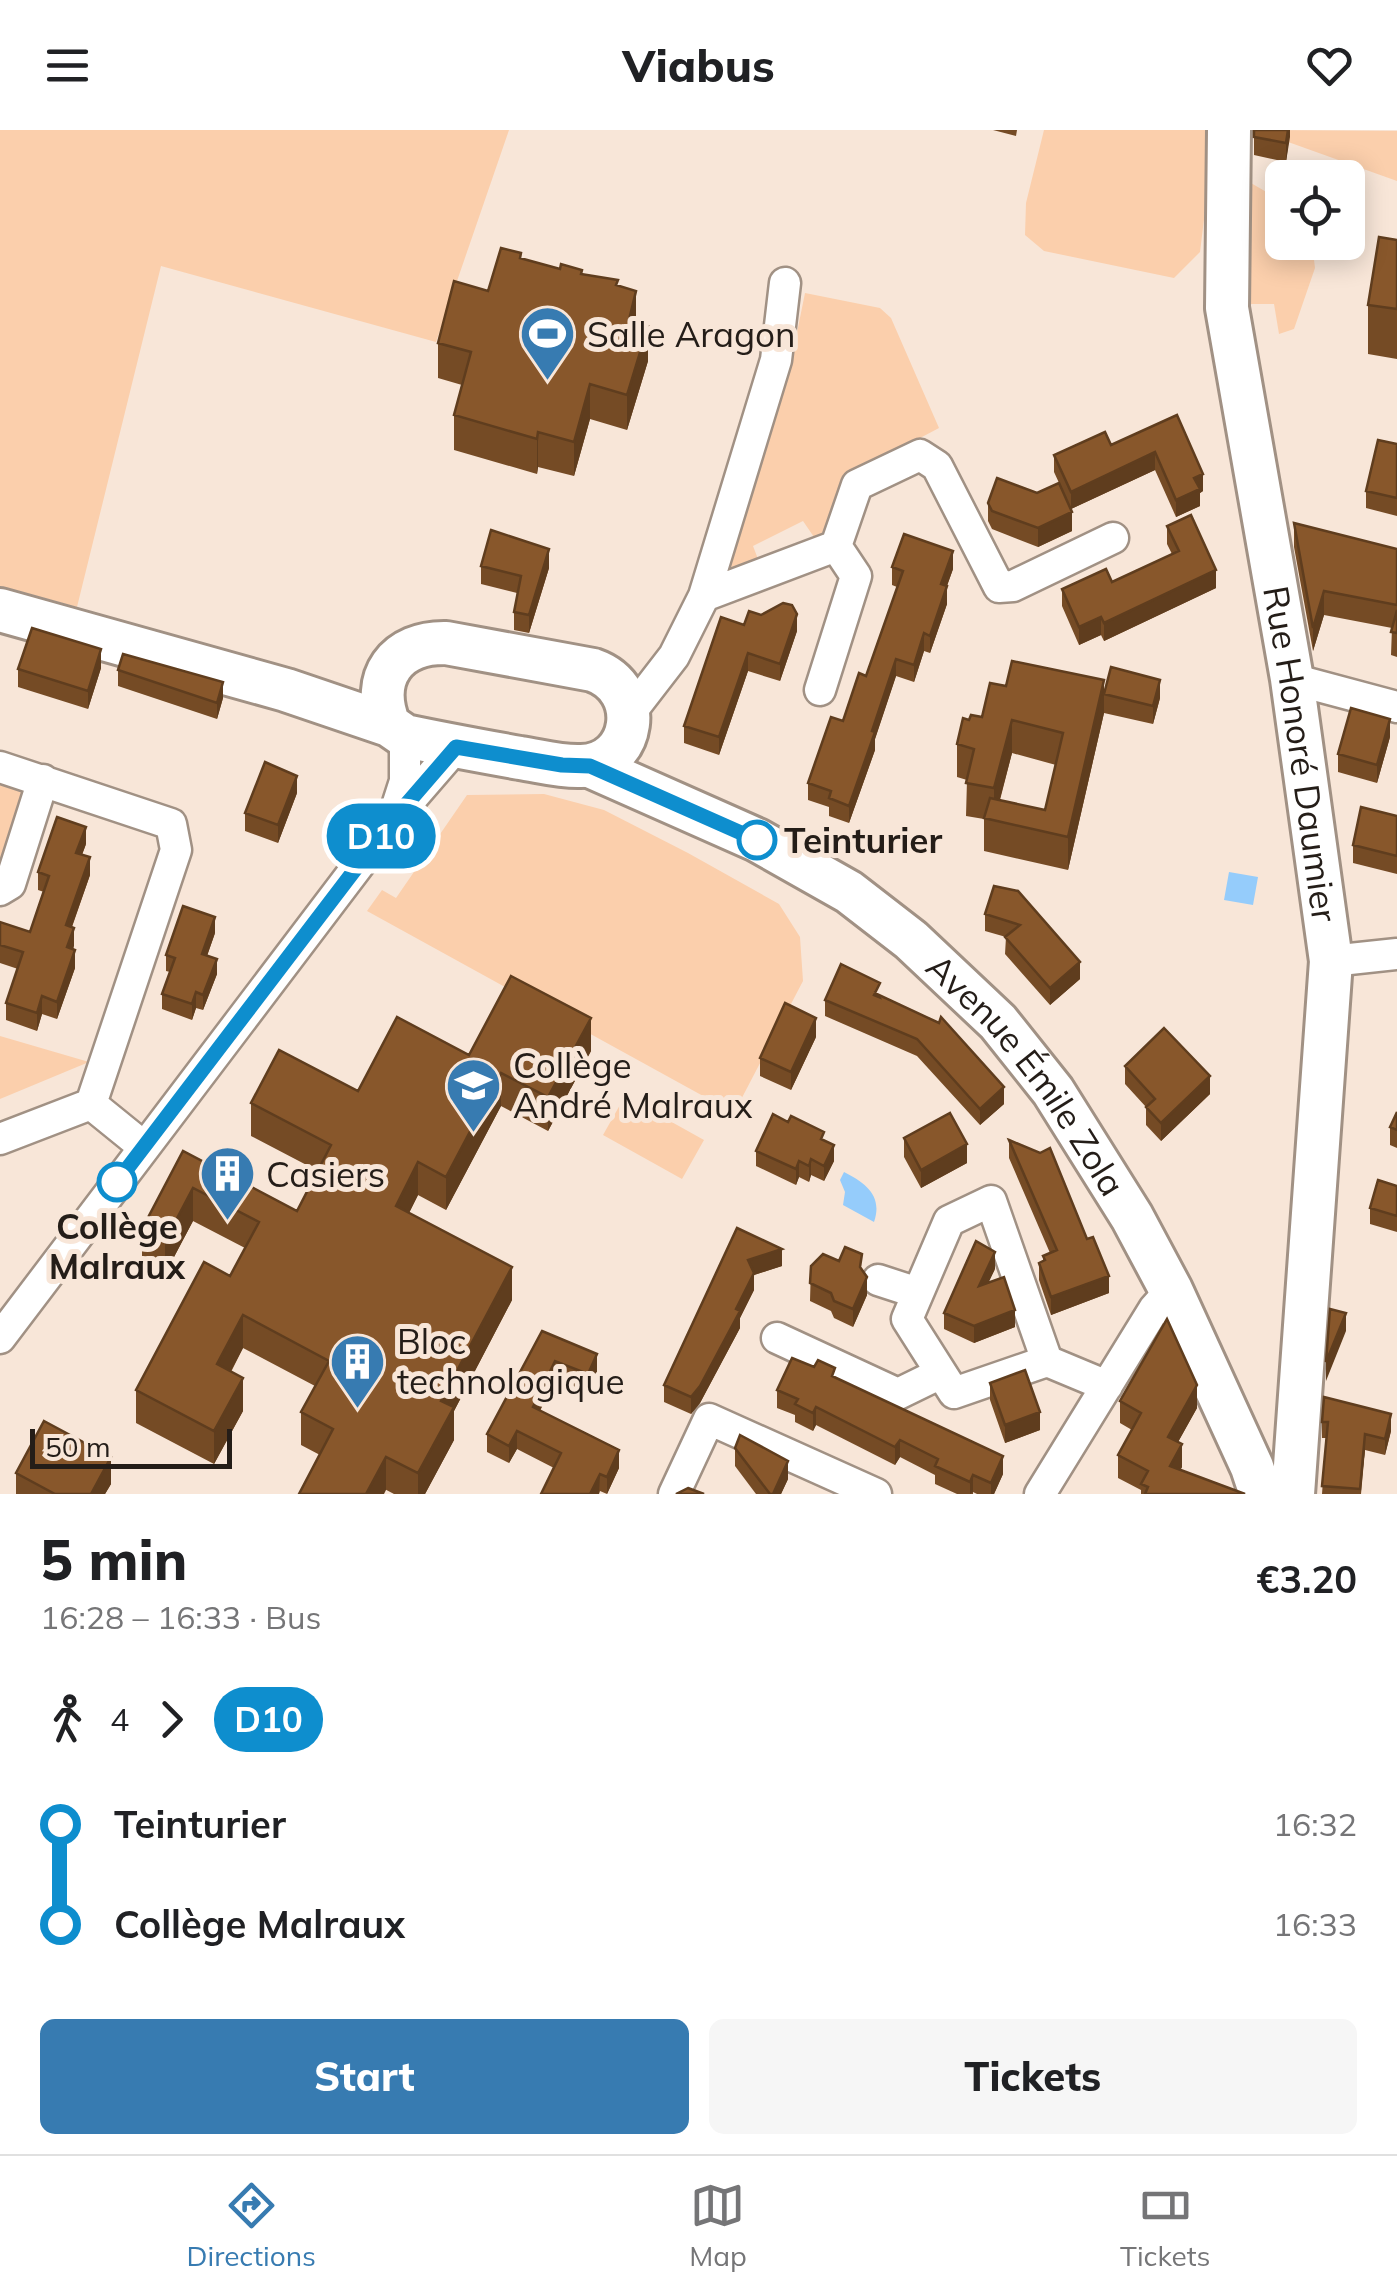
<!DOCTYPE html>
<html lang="en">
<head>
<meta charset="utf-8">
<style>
	body { margin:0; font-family:Mulish,sans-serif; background:#f6f6f6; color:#202124; height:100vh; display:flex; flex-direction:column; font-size:38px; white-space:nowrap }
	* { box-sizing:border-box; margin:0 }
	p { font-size:32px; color:#757577 }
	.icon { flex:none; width:55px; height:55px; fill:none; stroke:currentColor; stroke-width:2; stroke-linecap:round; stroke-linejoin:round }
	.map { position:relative; height:1364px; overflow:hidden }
	.drawer { display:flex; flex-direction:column; background:#fff; flex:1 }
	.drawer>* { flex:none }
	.badge { padding:0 20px; border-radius:32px; font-size:35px; line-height:65px }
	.tools { position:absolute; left:1265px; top:30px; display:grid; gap:20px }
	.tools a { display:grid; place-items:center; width:100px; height:100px; border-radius:15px; background:#fff; box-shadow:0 5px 25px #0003; font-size:50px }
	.scale { position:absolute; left:30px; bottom:25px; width:202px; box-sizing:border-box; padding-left:10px; border:5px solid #241d18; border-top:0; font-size:28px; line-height:35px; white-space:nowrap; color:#241d18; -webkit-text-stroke:8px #f8e6d8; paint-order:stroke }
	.map>.badge { position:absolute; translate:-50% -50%; box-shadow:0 0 0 5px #fff }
	.legs { display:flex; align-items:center; gap:15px; height:110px; padding:0 40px; font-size:32px }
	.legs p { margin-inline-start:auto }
	.head { display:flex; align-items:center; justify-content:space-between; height:170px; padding:0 40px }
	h1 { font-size:55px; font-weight:800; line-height:75px }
	.primary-button { display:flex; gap:20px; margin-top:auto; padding:20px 40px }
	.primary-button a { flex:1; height:115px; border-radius:15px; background:#377bb1; color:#fff; font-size:40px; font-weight:800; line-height:115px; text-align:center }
	.primary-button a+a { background:#f6f6f6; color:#202124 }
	ul { padding:0 40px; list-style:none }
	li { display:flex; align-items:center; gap:35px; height:100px; font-size:38px }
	li i { display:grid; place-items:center; width:15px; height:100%; margin:0 12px; background:currentColor }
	li i::after { content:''; width:25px; height:25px; margin:-12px; border:8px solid; border-radius:50%; background:#fff }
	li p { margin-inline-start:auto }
	li:first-child i { background:linear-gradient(#0000 50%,currentColor 0) }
	li:last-child i { background:linear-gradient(currentColor 50%,#0000 0) }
	header { display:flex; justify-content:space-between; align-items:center; height:130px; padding:0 40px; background:#fff; font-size:45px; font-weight:800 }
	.dock { display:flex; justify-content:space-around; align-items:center; height:140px; border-top:2px solid #e0e0e0; background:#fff; font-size:28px; color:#757577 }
	.dock a { display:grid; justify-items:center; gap:5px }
	.dock .active { color:#377bb1 }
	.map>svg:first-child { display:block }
	.green { fill:#fbcfac }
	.water { fill:#95ccfb }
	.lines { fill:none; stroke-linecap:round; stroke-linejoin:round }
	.street-casing { stroke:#a19184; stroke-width:35 }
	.secondary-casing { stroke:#a19184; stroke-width:48 }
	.street { stroke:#fff; stroke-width:30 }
	.secondary { stroke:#fff; stroke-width:42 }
	.wall { fill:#754b25; fill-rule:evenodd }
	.shaded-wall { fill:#5f3d1e }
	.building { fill:#88572b; stroke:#5f3d1e; stroke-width:2.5 }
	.line-1-casing { stroke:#fff; stroke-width:22 }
	.line-1 { stroke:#0e8ece; stroke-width:15 }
	.stop-1-dot { fill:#fff; stroke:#0e8ece; stroke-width:5 }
	.labels { text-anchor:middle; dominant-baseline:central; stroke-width:10; stroke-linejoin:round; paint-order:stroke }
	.poi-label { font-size:35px; fill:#241d18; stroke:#f8e6d8; text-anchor:start }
	.street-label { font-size:35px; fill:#241d18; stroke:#f8e6d8 }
	.stop-label { font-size:35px; font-weight:bold; fill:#241d18; stroke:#f8e6d8; text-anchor:start }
</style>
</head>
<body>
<header><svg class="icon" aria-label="menu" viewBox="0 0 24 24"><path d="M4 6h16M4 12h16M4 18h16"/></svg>Viabus<svg class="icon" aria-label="heart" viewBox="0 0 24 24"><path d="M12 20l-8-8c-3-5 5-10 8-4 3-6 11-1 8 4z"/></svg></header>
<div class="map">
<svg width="1397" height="1364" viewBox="0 0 1397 1364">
	<rect width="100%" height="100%" fill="#f8e6d8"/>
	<path class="green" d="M0,0H509L436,212L161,136L77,477L0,456Z
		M1044,0H1215L1200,122L1174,148L1044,121L1025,105L1026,73Z
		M1255,0L1397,1V51Z
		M1244,49L1282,71V112L1312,113L1315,138L1294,199L1279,204L1274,174H1247Z
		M805,163L880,178L891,188L939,298L850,345L829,396L816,410L803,391L753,416L761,437L734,448L725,441L789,242Z
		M0,652L15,655L24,666L0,743Z
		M544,664L604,680L688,723L779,774L800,807L803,851L734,983L367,781L382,760L396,768L467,665Z
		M0,906L89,932L0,969Z
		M625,966L704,1010L682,1049L603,1005Z"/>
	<path class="water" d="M1229,742L1258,747L1253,775L1224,770Z
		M844,1042C866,1053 883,1066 874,1092L843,1075L845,1062L840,1050Z"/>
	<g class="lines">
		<defs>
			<path id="street" d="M704,466L836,416L857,355L920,325L937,336L999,457L1013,456L1113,408
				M1292,549L1397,577
				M820,560L856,446L836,416
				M630,583L674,526L704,466L776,230L785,153
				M0,637L171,694L176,720L91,974
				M396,679L405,651V606
				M0,760L10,754L43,650
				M1331,831L1397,824
				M0,1009L91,974L144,1017
				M878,1150L918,1163
				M0,1208L392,691L456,617
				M777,1208L898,1264L941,1243
				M1047,1231L954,1263L907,1189L949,1091L991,1071L1047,1231L1107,1256
				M674,1364L709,1289L876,1364
				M1040,1364L1154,1179L1171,1160"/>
			<g id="secondary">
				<path id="s1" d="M1229,0L1227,178L1292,549L1331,831L1293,1364"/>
				<path d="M0,480L286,560L389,595L405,606C443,614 481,621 520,628C540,631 561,637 581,636C636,635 647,559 593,540L446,513C396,512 370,547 389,595"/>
				<path id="s2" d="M590,636L757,710L849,762L911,810L998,892L1053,961L1132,1087L1171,1160L1252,1337L1261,1364"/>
			</g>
		</defs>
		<use href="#street" class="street-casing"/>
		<use href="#secondary" class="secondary-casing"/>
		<use href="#street" class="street"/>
		<use href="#secondary" class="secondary"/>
	</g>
	<path class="wall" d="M993,0H1017L1016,6Z
		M1254,0H1290L1286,32L1254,25Z
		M1397,110V229L1368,224V175Z
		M521,128L618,156L636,193L648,231L627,300L590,289L574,346L538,337L537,344L454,320V285L462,255L438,248V213Z
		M1177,285L1203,361L1200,363V376L1176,387L1155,340L1071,379L1054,342V325L1111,315Z
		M1397,314V386L1366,378V361Z
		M988,373L1072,401L1038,417L992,399L988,391Z
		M1294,393L1397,419V527L1391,525L1392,498L1324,485L1313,521L1294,417Z
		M1167,396L1216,458L1104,511L1101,505L1079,515L1062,476V459L1112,452L1172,424L1167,414Z
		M481,436L549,438L529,503L514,500V482L517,463L481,454Z
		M892,437L953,439L947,456V474L930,523L924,521L914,552L896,546L875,609V620L849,693L829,686V677L808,670V653L866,546L897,457L892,455Z
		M744,495L797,501L780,551L748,541L719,625L684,613V596Z
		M101,538L88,579L18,557V539Z
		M118,540L223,568L217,589L118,556Z
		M1006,556L1160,568L1153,594L1104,583L1068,740L984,721V689L966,686L967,650L957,647V614L969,590L982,587ZM1012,623L1056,635L1045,680L1000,670Z
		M1390,607L1377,653L1338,642V624Z
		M297,663L278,713L245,701V683Z
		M1397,686V744L1353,733V715Z
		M86,714L82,725L90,745L72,797L75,838L57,889L42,884L37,901L6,890V873L18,839L0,833V792L30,802L44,762L38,760V742Z
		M994,756L1080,849L1050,875L1005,824L1006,807L985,801V784Z
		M215,803L207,826L217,844L203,880L196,878L192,890L162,879V864L170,842L166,841V825Z
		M880,866L1004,974L980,995L917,926L825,886V870Z
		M816,907L791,960L760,946V928Z
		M591,921L548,1001L501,976L446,1080L418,1065L409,1083L512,1170L454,1281V1310L425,1364H394L301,1315V1282L315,1256L243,1218L231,1242L243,1281L214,1334L136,1293V1260L230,1146L245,1118L193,1091L165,1144L142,1132V1099L183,1021L297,1081L318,1041L251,1006V973L358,961Z
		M1125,936L1210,964L1161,1011L1146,995V977L1125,954Z
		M1397,982V1018L1390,1015V997Z
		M904,1008L967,1033L921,1058L904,1027Z
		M1009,1010L1109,1163L1051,1185L1039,1150V1133L1043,1131V1126L1050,1123L1009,1028Z
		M824,1011L834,1031L824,1051L811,1045L809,1052L799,1047L796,1055L756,1036V1021Z
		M1397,1056V1102L1370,1094V1078Z
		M737,1098L782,1136L754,1145V1160L740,1188V1198L700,1273L691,1284L664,1272V1255Z
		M811,1136L862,1139L867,1165L853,1197L834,1188L831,1181L810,1171Z
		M995,1139L988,1152L1015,1197L974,1213L944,1199V1183Z
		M542,1201L597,1242L588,1262L555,1249L540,1281L619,1338L607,1364L600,1361L599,1364H541L554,1338L517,1319L509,1333L487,1322V1304Z
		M835,1247L1003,1344L994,1364H977L973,1362V1364H957L935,1354V1345L900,1327L895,1335L816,1295L813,1301L795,1292V1285L777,1278V1260Z
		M990,1253L1040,1300L1005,1313L990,1270Z
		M1120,1271L1197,1278L1178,1312L1182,1337L1180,1340L1245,1364H1141V1360L1118,1348V1325L1132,1300L1120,1293Z
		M1322,1292L1391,1301L1385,1325L1365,1320L1361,1364H1322L1326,1308H1322Z
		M735,1318L788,1349L781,1364H756L735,1336Z
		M16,1343L111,1354L105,1364H16Z"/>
	<path class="shaded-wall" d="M1288,0H1290V7L1286,32V13Z
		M636,161V195L629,190Z
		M648,196V231L627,300V265Z
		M590,254V289L574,346V312Z
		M538,302V337L537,344V309Z
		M1155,322V340L1071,379V362Z
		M1203,344V361L1200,363V376L1176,387V370L1194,348Z
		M1072,382V401L1038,417V398Z
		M549,419V438L529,503V485Z
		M953,421V439L941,472V454Z
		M1216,440V458L1104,511V493Z
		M947,456V474L930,523V506Z
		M1324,461V485L1313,521V498Z
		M797,484V501L780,551V534Z
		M1101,487V505L1079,515V497Z
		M924,503V521L914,552V535Z
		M101,519V538L88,579V561Z
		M748,523V541L719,625V607Z
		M896,529V546L875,609V620L849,693V676L872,601Z
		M1104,550V583L1068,740V707Z
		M1160,550V568L1153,594V576Z
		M223,552V568L217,589V573Z
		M1390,589V607L1377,653V635Z
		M1012,590V623L994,691V658Z
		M297,646V663L278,713V695Z
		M86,697V714L76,740V723Z
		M90,727V745L66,813V795Z
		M215,787V803L202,840V824Z
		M74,798V816L67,835V817Z
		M75,820V838L57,889V872Z
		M217,829V844L203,880V865Z
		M1080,832V849L1050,875V858Z
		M196,862V878L192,890V874Z
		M42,866V884L37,901V883Z
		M591,888V921L548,1001V967Z
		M816,888V907L791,960V942Z
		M501,943V976L446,1080V1047Z
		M1210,946V964L1161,1011V993Z
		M1004,957V974L980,995V979Z
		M967,1014V1033L921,1058V1040Z
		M834,1015V1031L824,1051V1036Z
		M811,1029V1045L809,1052V1036Z
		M799,1031V1047L796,1055V1039Z
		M418,1032V1065L396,1109V1076Z
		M193,1058V1091L165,1144V1111Z
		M782,1119V1136L754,1145V1160L740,1188V1198L700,1273L691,1284V1267L736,1179L748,1130Z
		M995,1122V1139L979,1173V1156Z
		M512,1137V1170L454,1281V1310L425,1364H418V1343L441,1271Z
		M1109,1146V1163L1051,1185V1167Z
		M867,1147V1165L853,1197V1179Z
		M1015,1180V1197L974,1213V1196Z
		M1346,1183V1201L1326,1251V1232Z
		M243,1185V1218L217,1267V1234Z
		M597,1224V1242L588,1262V1244Z
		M555,1231V1249L533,1295V1277Z
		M243,1248V1281L214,1334V1301Z
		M1197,1255V1278L1168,1330V1307Z
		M816,1277V1295L813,1301V1283Z
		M1040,1282V1300L1005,1313V1295Z
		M1391,1284V1301L1385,1325V1309Z
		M517,1301V1319L509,1333V1316Z
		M1365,1304V1320L1360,1364V1359Z
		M900,1310V1327L895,1335V1317Z
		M1182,1314V1337L1170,1359V1336Z
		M619,1320V1338L607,1364V1347Z
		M1003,1326V1344L994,1364H991V1353Z
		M111,1327V1354L105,1364H91Z
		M386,1327V1360L384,1364H366Z
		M788,1331V1349L781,1364H773Z
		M600,1344L599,1364H590Z
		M973,1345V1362L970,1364V1352Z"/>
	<path class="building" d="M1254,0H1288L1286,13L1254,7Z
		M1379,107L1397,110V179L1368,175Z
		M501,118L521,123L520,128L560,139L561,134L582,140L581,144L618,150L616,155L636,161L629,190L648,196L627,265L590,254L574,312L538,302L537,309L454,285L471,222L438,213L454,151L488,161Z
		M1177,285L1203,344L1194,348L1200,359L1176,370L1155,322L1071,362L1054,325L1105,302L1111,315Z
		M1378,310L1397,314V368L1366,361Z
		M997,348L1037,363L1059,353L1072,382L1038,398L992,381L988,373Z
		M1191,385L1216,440L1104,493L1101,487L1079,497L1062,459L1106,439L1112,452L1179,421L1167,396Z
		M1294,393L1397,419V475L1324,461L1313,498Z
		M491,400L549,419L529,485L514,482L521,446L481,436Z
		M904,404L953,421L941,454L947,456L930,506L924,503L914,535L896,529L872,601L875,602L849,676L829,668L831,661L808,653L831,587L843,591L859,543L866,546L903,441L892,437Z
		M783,473L792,475L797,484L780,534L748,523L719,607L684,596L721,487L744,495L749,481L761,485Z
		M1397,480V503L1391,502Z
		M32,498L101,519L88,561L18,539Z
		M123,524L223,552L217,573L118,540Z
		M1012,531L1104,550L1068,707L984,688L990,668L1045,680L1063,603L1012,590L994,658L966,653L974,619L957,614L963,588L969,590L971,585L982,587L990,553L1006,556Z
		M1111,537L1160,550L1153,576L1104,564Z
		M1351,578L1390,589L1377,635L1338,624Z
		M265,632L297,646L278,695L245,683Z
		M1361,677L1397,686V726L1353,715Z
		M57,687L86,697L76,723L90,727L66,795L74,798L67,817L75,820L57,872L42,866L37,883L6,873L23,822L0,815V792L30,802L49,746L38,742Z
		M994,756L1018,761L1080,832L1050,858L1005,807L1020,795L985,784Z
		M183,776L215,787L202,824L217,829L203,865L196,862L192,874L162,864L175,828L166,825Z
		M841,834L880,853L874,865L879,867L877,864L939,893L941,887L1004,957L980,979L917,909L825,870Z
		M511,846L591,888L548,967L501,943L446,1047L418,1032L396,1076L512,1137L441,1271L454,1277L418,1343L386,1327L366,1364H299L333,1299L301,1282L329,1231L243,1185L217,1234L243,1248L214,1301L136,1260L204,1132L230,1146L259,1092L193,1058L165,1111L142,1099L183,1021L297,1081L331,1015L251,973L279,920L358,961L397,887L469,925Z
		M785,873L816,888L791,942L760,928Z
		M1164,898L1210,946L1161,993L1146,977L1155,969L1125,936Z
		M1397,982V1000L1390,997Z
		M950,983L967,1014L921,1040L904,1008Z
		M773,984L788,992L791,986L824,1002L821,1009L834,1015L824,1036L811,1029L809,1036L799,1031L796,1039L756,1021Z
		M1009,1010L1040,1023L1050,1018L1087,1109L1093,1107L1109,1146L1051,1167L1039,1133L1045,1130L1043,1126L1057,1120Z
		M1378,1050L1397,1056V1086L1370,1078Z
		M737,1098L782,1119L748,1130L754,1143L736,1179L740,1181L700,1256L691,1267L664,1255Z
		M976,1111L995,1122L979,1156L1004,1147L1015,1180L974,1196L944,1183Z
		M845,1117L862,1124L860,1137L867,1147L853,1179L834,1171L831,1163L810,1153L811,1136L823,1124L839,1131Z
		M1330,1179L1346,1183L1326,1232Z
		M1167,1189L1197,1255L1168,1307L1182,1314L1170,1336L1245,1364H1145L1148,1357L1141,1354L1148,1341L1118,1325L1141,1283L1120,1271Z
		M542,1201L597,1224L588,1244L555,1231L533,1277L619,1320L607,1347L600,1344L590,1364H541L561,1323L517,1301L509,1316L487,1304Z
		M792,1228L814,1237L818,1230L835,1238L832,1246L1003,1326L991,1353L973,1345L970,1352L935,1336L938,1329L900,1310L895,1317L816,1277L813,1283L795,1274L798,1269L777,1260Z
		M1025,1240L1040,1282L1005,1295L990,1253Z
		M1324,1267L1391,1284L1385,1309L1365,1304L1360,1359L1322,1356L1328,1292H1322Z
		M44,1291L111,1327L91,1364H55L16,1343Z
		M740,1305L788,1331L773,1364H770L735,1318Z
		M688,1358L704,1364H676Z"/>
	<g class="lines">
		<defs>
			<path id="line-1" d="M117,1052L392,691L456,617L562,635L590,636L757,710"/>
		</defs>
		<use href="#line-1" class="line-1-casing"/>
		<use href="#line-1" class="line-1"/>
	</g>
	<defs>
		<symbol id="stadium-pin" viewBox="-11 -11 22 30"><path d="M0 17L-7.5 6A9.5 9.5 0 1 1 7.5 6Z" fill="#377bb1" stroke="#f8e6d8"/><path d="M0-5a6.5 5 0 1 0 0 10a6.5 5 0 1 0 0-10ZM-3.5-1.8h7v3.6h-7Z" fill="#fff"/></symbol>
		<symbol id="school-pin" viewBox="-11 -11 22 30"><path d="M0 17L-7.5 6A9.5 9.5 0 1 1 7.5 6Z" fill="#377bb1" stroke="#f8e6d8"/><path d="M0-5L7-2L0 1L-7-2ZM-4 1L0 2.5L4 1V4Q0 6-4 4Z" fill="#fff"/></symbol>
		<symbol id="building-pin" viewBox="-11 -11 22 30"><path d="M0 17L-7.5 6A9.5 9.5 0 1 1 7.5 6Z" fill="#377bb1" stroke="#f8e6d8"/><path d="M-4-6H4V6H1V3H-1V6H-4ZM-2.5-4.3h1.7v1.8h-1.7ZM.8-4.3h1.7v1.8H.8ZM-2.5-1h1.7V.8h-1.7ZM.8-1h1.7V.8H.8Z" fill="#fff"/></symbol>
	</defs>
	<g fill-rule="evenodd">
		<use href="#stadium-pin" x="516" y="172" width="63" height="86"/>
		<use href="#school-pin" x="442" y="924" width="63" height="86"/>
		<use href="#building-pin" x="196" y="1012" width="63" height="86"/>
		<use href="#building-pin" x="326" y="1200" width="63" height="86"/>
	</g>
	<g class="stop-1-dot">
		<circle cx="757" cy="710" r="18"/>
		<circle cx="117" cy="1052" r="18"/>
	</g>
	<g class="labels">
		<g class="poi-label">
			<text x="587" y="204">Salle Aragon</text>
			<text x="513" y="935">Collège<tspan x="513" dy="40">André Malraux</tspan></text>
			<text x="266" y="1044">Casiers</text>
			<text x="397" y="1211">Bloc<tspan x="397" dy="40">technologique</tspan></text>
		</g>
		<g class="street-label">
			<text stroke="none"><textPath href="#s1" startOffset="630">Rue Honoré Daumier</textPath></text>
			<text stroke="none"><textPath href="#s2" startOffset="545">Avenue Émile Zola</textPath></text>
		</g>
		<g class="stop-label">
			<text x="784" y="710">Teinturier</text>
			<text x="117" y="1096" text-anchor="middle">Collège<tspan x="117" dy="40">Malraux</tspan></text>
		</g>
	</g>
</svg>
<div class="tools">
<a><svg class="icon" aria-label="locate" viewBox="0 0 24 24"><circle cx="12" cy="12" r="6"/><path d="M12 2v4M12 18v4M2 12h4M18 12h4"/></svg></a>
</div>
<div class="scale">50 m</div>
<b class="badge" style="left:381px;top:706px;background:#0e8ece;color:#fff">D10</b>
</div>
<section class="drawer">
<div class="head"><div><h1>5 min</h1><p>16:28 – 16:33 · Bus</p></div><b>€3.20</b></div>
<div class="legs"><svg class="icon" aria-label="walk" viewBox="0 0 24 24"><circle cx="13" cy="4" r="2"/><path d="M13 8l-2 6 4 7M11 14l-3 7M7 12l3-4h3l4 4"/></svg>4<svg class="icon" aria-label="forward" viewBox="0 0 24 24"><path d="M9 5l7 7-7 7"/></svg><b class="badge" style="background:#0e8ece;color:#fff">D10</b></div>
<ul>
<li><i style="color:#0e8ece"></i><b>Teinturier</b><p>16:32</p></li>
<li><i style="color:#0e8ece"></i><b>Collège Malraux</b><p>16:33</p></li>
</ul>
<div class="primary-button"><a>Start</a><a>Tickets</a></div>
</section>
<nav class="dock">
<a class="active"><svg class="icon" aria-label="directions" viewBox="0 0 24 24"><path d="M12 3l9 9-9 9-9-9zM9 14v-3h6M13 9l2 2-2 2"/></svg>Directions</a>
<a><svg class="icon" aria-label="map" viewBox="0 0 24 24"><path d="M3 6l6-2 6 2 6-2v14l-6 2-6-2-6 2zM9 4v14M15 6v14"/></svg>Map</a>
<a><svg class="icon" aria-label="tickets" viewBox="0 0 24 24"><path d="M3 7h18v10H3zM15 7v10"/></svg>Tickets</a>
</nav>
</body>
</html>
